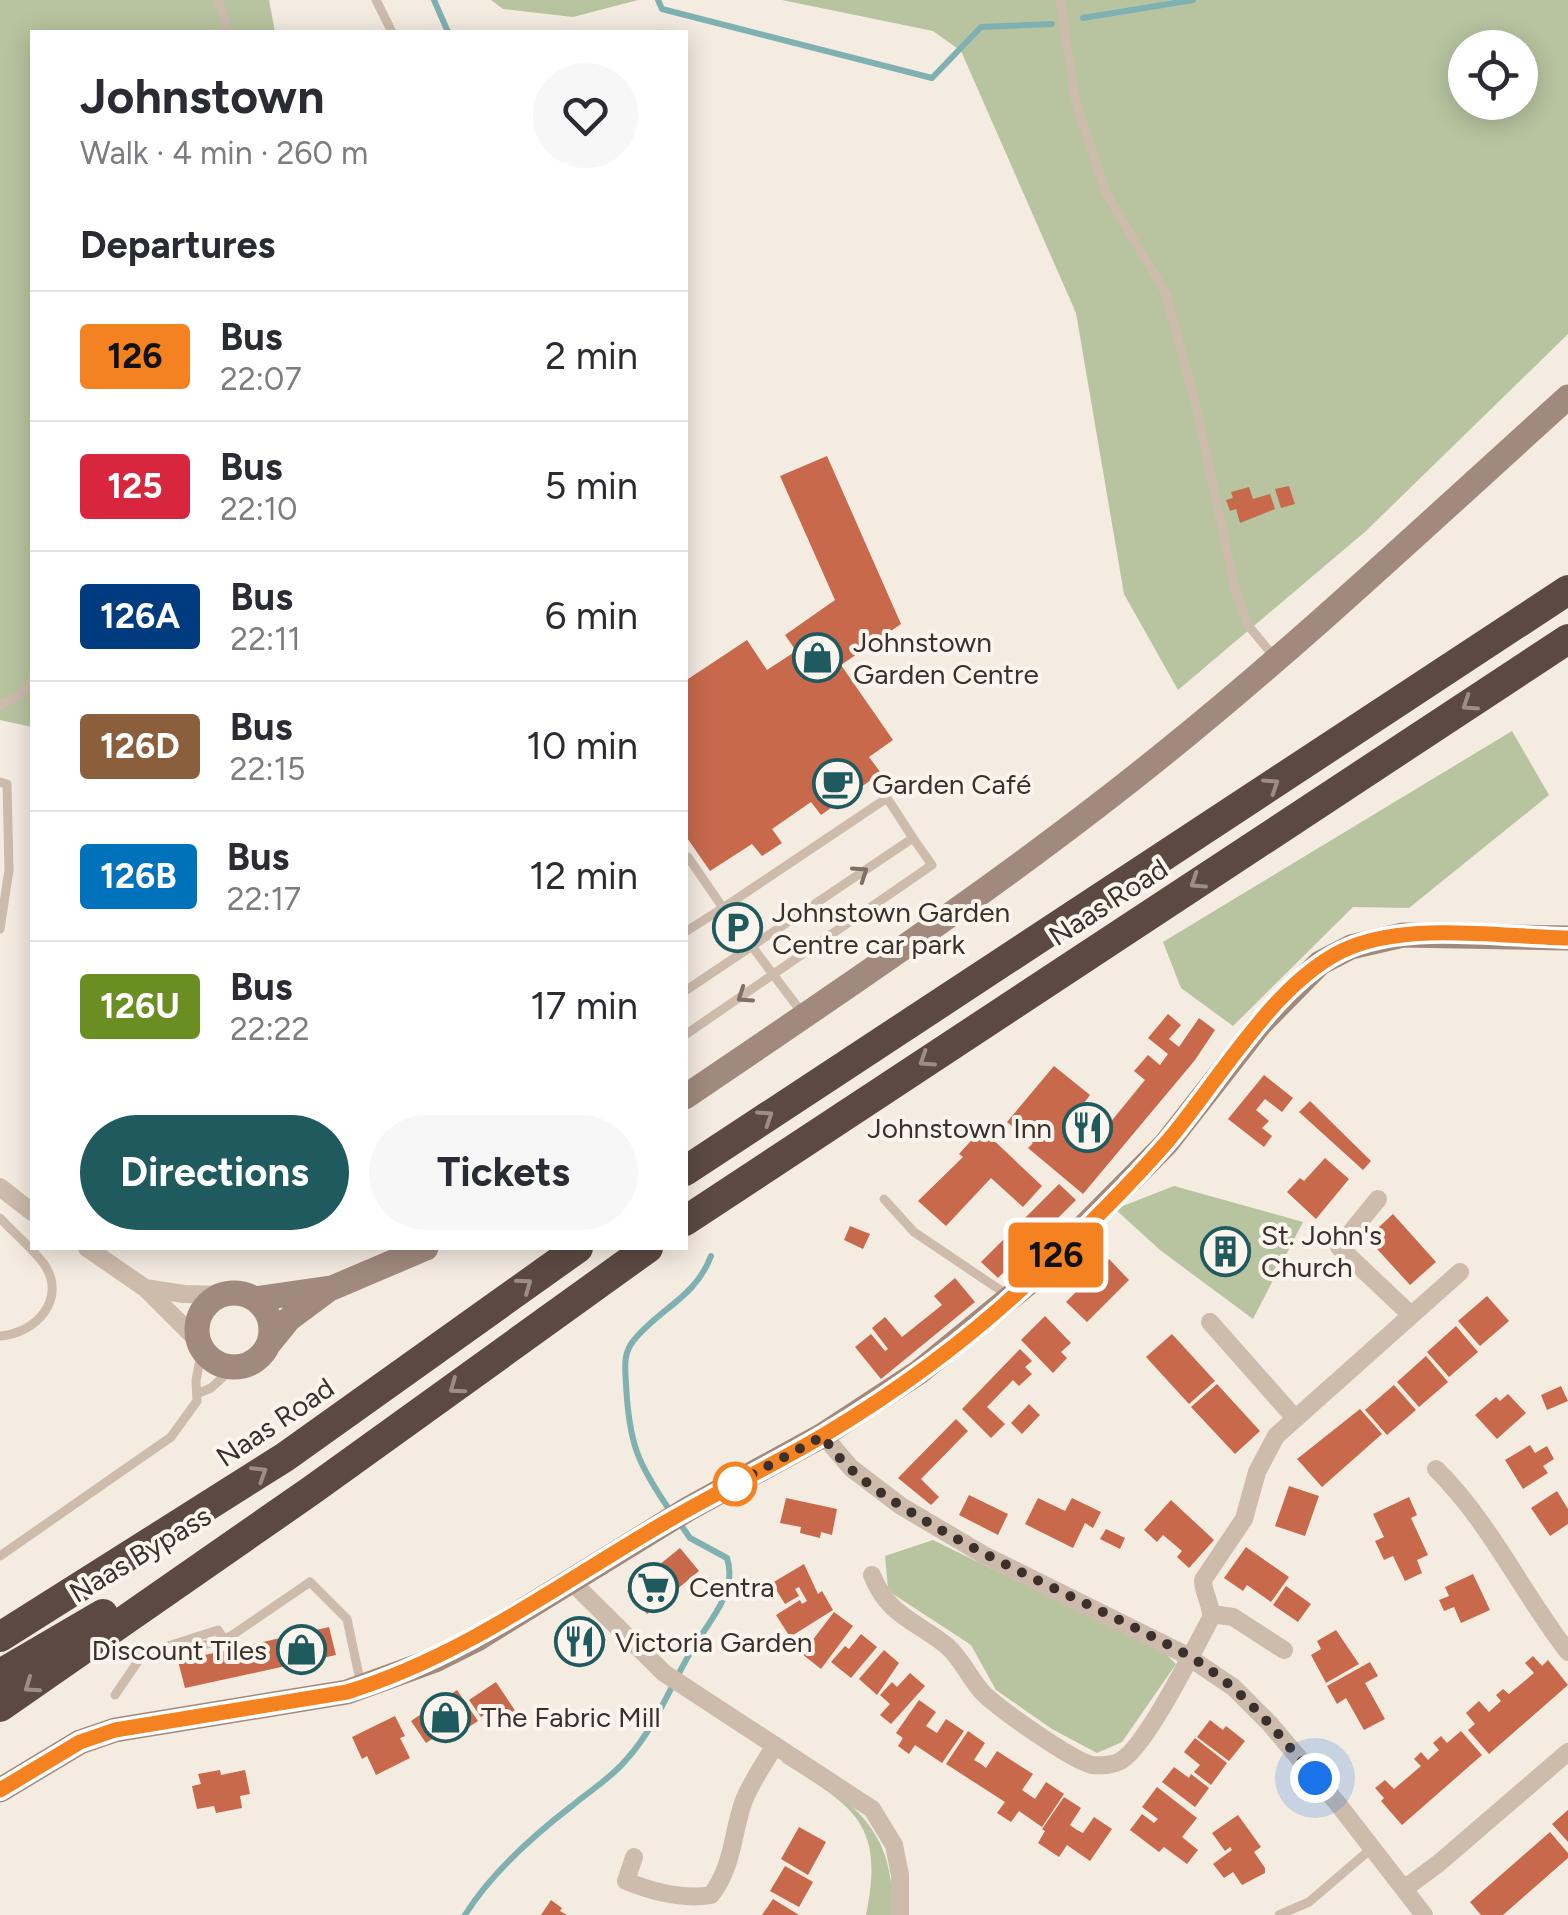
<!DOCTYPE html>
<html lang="en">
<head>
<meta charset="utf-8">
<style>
	body { margin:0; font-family:Figtree,sans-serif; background:#f7f7f7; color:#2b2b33; height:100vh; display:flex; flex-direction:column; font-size:38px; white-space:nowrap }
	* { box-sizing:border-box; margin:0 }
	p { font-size:32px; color:#7c7c81 }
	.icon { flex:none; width:55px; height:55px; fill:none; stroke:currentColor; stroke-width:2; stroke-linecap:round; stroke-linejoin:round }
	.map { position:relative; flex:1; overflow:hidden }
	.side { position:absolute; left:30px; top:30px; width:658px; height:1220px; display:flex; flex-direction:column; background:#fff; border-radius:0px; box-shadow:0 5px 25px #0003 }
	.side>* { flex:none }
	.badge { padding:0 20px; border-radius:8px; font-size:35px; line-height:65px }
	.controls { position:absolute; left:1448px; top:30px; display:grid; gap:20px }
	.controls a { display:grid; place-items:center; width:90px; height:90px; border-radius:50%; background:#fff; box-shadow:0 5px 25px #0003; font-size:50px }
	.you { position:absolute; width:50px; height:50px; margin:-25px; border:8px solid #fff; border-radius:50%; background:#1a73e8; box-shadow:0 0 0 15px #1a73e833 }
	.map>.badge { position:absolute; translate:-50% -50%; box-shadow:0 0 0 5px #fff }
	h2 { padding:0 50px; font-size:38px; line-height:90px }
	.round { display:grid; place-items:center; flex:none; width:105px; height:105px; border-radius:52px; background:#f7f7f7 }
	.head { display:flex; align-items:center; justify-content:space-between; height:170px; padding:0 50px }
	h1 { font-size:48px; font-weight:700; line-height:75px }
	.cta { display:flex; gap:20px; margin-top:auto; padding:20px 50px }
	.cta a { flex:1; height:115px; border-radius:60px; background:#1f5a5e; color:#fff; font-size:40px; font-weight:700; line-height:115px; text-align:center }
	.cta a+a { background:#f7f7f7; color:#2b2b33 }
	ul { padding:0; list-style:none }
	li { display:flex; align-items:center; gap:30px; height:130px; padding:0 50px; border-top:2px solid #e1e1e2 }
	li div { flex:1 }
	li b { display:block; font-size:38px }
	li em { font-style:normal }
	li .badge { min-width:110px; font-weight:700; text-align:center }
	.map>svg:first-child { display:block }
	.green { fill:#b8c4a0; fill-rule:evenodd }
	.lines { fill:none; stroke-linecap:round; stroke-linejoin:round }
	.stream { stroke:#7fb0b2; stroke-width:6 }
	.building { fill:#c8694b }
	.lane { stroke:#cdbbac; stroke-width:9 }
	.street { stroke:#cdbbac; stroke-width:18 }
	.secondary { stroke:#a18a7d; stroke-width:25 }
	.highway { stroke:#5c4a42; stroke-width:30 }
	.oneway { stroke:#9c8e87 }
	.oneway2 { stroke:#7d6f65 }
	.line-casing { stroke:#fff; stroke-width:22 }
	.line { stroke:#f58220; stroke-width:15 }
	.walk { stroke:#3b302b; stroke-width:10; stroke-dasharray:0 18 }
	.stop-dot { fill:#fff; stroke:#f58220; stroke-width:5 }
	.labels { text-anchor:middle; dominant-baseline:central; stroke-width:8; stroke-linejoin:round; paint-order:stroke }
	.poi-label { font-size:28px; fill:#3b302b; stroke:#fbf5ee; text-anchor:start }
	.street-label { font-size:28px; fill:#3b302b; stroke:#fbf5ee }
</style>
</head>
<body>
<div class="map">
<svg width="1568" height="1915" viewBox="0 0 1568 1915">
	<rect width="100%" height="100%" fill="#f4ebe1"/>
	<path class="green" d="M0,0H269L275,32H32V727L0,720Z
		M491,0H638L573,17L503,9Z
		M782,0H1568V334L1366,531L1178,690L1124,594L1076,313L961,51L933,31ZM1465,48H1520V102H1465Z
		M1512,731L1549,795L1409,908L1353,907L1233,1026L1181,988L1163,942Z
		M1174,1186L1303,1222L1253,1319L1160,1250L1115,1209Z
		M933,1540L1166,1654L1176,1664L1122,1742L1097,1753L1052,1729L996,1690L971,1645L893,1594L888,1588L885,1556Z
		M787,1760C853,1802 896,1829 892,1915H866C885,1823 854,1807 782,1762Z"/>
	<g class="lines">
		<path class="stream" d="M434,0L448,32
			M658,0L662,9L932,78L981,27L1052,24
			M1083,18L1193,0
			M671,1512C637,1463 629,1443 626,1384C625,1367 623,1353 634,1340C660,1308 695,1298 711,1256
			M465,1915C491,1873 534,1835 573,1805C591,1790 611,1778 626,1760C656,1727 670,1686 693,1648C710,1620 738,1591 727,1558L690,1538L679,1522"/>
	</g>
	<path class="building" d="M827,456L901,624L841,665L893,740L869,757L881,773L821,815L811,802L772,829L782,843L762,856L752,844L710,871L685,835V681L747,640L767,670L796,651L785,635L835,600L780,476Z
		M1289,486L1295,504L1281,508L1275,489Z
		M1249,487L1253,499L1270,494L1275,509L1240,523L1236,509L1230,511L1226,500L1233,498L1231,492Z
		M1168,1014L1181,1025L1169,1039L1179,1047L1199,1018L1215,1030L1195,1060L1083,1194L1028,1148L1033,1143L1007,1122L1054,1066L1090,1095L1084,1103L1109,1124L1145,1080L1134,1071L1148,1055L1160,1065L1168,1054L1148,1038Z
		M1264,1075L1293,1098L1282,1112L1265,1099L1256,1110L1269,1121L1262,1128L1272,1136L1264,1147L1228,1119Z
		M1310,1101L1371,1161L1363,1170L1299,1112Z
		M978,1133L982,1136L986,1133L1042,1186L1023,1207L991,1178L946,1226L918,1201L963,1157L959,1154Z
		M1325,1158L1349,1179L1316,1219L1287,1192L1300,1178L1304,1181Z
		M1059,1184L1076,1200L998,1278L981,1262Z
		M1393,1214L1436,1262L1410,1285L1367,1238Z
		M850,1226L870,1234L863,1249L844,1240Z
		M1203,1238L1251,1243L1248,1263L1201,1258Z
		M1109,1259L1129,1280L1087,1322L1066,1302Z
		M955,1278L975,1302L881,1379L855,1347L871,1334L885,1351L888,1349L872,1328L885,1317L902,1337L942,1305L934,1296Z
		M1487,1296L1509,1321L1480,1346L1458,1321Z
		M1045,1316L1071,1343L1061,1352L1067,1358L1053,1373L1021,1340Z
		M1456,1326L1478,1352L1449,1377L1427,1352Z
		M1172,1334L1215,1381L1189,1404L1146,1357Z
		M1020,1349L1032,1361L1025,1367L1032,1374L1019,1386L1013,1380L987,1407L1005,1424L991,1438L962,1409Z
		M1426,1356L1448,1382L1419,1407L1397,1382Z
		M1217,1384L1260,1431L1235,1454L1191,1407Z
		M1394,1385L1416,1410L1387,1435L1365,1410Z
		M1561,1386L1568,1401L1547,1410L1541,1395Z
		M1508,1394L1526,1413L1497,1439L1475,1415L1496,1397L1500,1401Z
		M1029,1404L1040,1415L1022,1434L1011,1423Z
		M1360,1409L1382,1434L1322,1487L1297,1459Z
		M956,1419L968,1431L921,1479L939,1497L931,1505L898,1478Z
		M1530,1445L1535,1453L1547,1446L1554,1459L1543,1466L1548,1473L1523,1489L1505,1460Z
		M1289,1486L1319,1496L1305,1536L1275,1526Z
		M1557,1491L1568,1509V1524L1550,1536L1531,1508Z
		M969,1495L1008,1514L998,1535L959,1515Z
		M1409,1497L1417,1515L1411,1518L1428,1555L1417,1560L1422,1573L1405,1581L1393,1556L1384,1560L1375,1541L1384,1537L1373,1514Z
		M786,1498L837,1509L832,1535L821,1532L820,1538L800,1533L801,1527L780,1523Z
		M1038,1498L1065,1511L1072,1498L1101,1512L1093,1528L1085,1523L1073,1548L1025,1524Z
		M1171,1500L1214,1540L1189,1568L1177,1557L1182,1551L1163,1535L1157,1542L1144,1530Z
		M1106,1529L1125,1538L1120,1549L1100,1539Z
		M1246,1547L1289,1577L1271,1602L1247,1585L1243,1591L1224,1578Z
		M680,1548L699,1571L647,1614L627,1591Z
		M804,1564L818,1594L822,1591L833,1610L790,1637L776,1615L800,1600L802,1604L807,1601L799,1587L795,1589L799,1596L785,1604L772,1583Z
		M1473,1574L1490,1610L1461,1623L1454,1607L1444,1611L1439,1600L1449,1596L1445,1587Z
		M1286,1586L1311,1604L1298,1622L1273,1605Z
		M834,1612L853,1626L821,1669L802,1654Z
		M589,1617L606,1640L595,1648L599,1653L589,1660L586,1655L574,1664L557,1641Z
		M329,1627L336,1655L185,1688L178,1661Z
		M1336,1630L1359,1664L1326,1683L1311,1655L1321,1649L1317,1641Z
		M861,1634L877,1647L851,1678L831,1662L845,1646L849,1649Z
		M884,1650L899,1663L877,1695L859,1679Z
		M1533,1656L1542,1666L1548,1660L1568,1685L1489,1754L1468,1730L1475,1724L1466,1713L1479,1701L1489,1712L1501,1701L1496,1695L1503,1689L1509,1694L1534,1673L1525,1663Z
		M1370,1662L1378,1676L1365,1683L1385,1719L1364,1730L1346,1698L1337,1704L1327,1686Z
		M910,1673L925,1686L891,1724L880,1715L890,1704L880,1695L892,1682L897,1687Z
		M496,1682L518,1715L505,1723L495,1708L481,1717L469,1700Z
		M457,1690L478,1721L452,1738L446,1730L426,1743L411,1721Z
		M919,1700L936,1712L926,1726L937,1733L946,1719L964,1731L942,1763L915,1745L909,1754L898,1746L903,1738L896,1733Z
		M395,1716L405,1736L400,1738L410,1758L376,1775L367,1756L362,1759L352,1737Z
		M1210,1720L1223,1730L1226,1726L1245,1741L1229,1761L1197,1737Z
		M968,1731L985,1743L974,1760L981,1764L986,1768L997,1751L1033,1774L1022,1790L1035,1799L1046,1782L1064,1794L1042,1827L1019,1811L1011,1822L997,1813L1005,1802L946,1764Z
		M1461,1731L1482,1755L1402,1825L1381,1801L1384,1798L1375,1788L1385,1780L1394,1789L1421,1766L1414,1759L1421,1752L1428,1760L1439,1750L1433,1743L1441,1736L1447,1743Z
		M1195,1738L1227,1763L1211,1785L1194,1772L1200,1765L1184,1752Z
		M1174,1767L1189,1778L1191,1774L1209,1788L1195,1807L1162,1782Z
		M220,1770L221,1775L245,1770L250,1794L240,1796L242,1808L216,1813L214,1806L197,1809L192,1786L201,1784L198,1774Z
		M1157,1787L1197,1818L1182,1837L1198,1850L1187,1864L1164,1847L1159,1852L1130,1830L1142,1814L1154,1823L1158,1819L1142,1807Z
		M1064,1797L1081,1808L1070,1825L1077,1830L1083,1833L1094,1817L1112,1829L1090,1861L1067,1845L1059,1857L1038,1843L1045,1831L1042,1829Z
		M1568,1810V1842L1552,1824Z
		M1238,1815L1261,1847L1254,1852L1265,1868V1873L1242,1885L1233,1872L1224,1878L1213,1864L1232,1850L1230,1847L1225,1851L1212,1833Z
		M799,1827L826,1842L808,1875L781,1859Z
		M1550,1832L1568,1853V1858L1503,1915H1481L1470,1902Z
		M785,1866L813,1882L799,1907L770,1891Z
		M773,1899L799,1915H762Z
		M551,1900L562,1908L560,1911L567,1915H541Z"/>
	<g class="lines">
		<path class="lane" d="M218,0L226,24L224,32
			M376,0L392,32
			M1060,0L1076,103L1106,193L1166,294L1195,402L1236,592L1247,624L1275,658
			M0,705L18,697L32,681
			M0,782L7,784L9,870L0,929
			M685,859L688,857L723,908L685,932
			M685,991L913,838L932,865L685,1035
			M803,1014L723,908L887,798L913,838
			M884,1199L914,1232L1009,1296
			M0,1218C14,1233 32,1248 44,1264C68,1299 35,1334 0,1336
			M199,1393L211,1388L234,1367
			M0,1556L171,1437L197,1401L196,1381L202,1348
			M171,1656L231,1636L310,1582L347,1619L361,1685
			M115,1695L143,1654L218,1630L224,1639
			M1279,1915L1309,1902L1372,1848"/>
		<path class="street" d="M0,1187L32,1212
			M1378,1199L1339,1247L1411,1315
			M87,1248L145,1288L199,1342
			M145,1288L184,1294L224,1295
			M1210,1322L1294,1417
			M823,1435L851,1468L901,1506L984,1555L1184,1654L1233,1687L1270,1724L1338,1804L1424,1915
			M1436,1469C1490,1522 1522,1593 1568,1652
			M872,1575C888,1616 915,1620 947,1646C963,1660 970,1680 984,1694C1001,1710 1071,1760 1092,1765C1101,1766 1115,1765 1122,1760C1148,1743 1194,1649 1211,1618C1212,1604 1203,1594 1203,1580L1244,1519L1257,1472L1276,1436L1460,1272
			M570,1580L664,1673L872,1809L894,1845L900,1875V1915
			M1212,1614L1233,1617L1284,1650
			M634,1857L626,1881C653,1892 682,1900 711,1895C733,1867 732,1835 743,1803C750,1783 765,1763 775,1745
			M1404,1889L1439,1863L1568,1752"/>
		<path class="secondary" d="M685,1097C850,985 1016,874 1171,748C1308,637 1437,515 1568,397
			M197 1330a37 37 0 1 1 74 0a37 37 0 1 1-74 0Z
			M254,1299L332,1288L426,1248
			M268,1345L289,1319L328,1290
			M0,1790L80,1742L115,1730L347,1692L435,1660L477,1639L688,1509L823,1435L919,1372L1028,1283L1166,1144L1260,1024L1320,963L1351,947L1403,935L1568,938"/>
		<path class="highway" d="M685,1171L1568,590
			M685,1221L1568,639
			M0,1637L285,1457L578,1248
			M0,1674L103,1614
			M0,1707L312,1490L648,1248"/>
	</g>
	<defs><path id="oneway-chevron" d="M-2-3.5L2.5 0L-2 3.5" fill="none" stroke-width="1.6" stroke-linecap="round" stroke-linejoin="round" transform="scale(2.5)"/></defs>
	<g class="oneway">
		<use href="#oneway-chevron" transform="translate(1469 704) rotate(147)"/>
		<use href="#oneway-chevron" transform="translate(1272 785) rotate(-33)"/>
		<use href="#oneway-chevron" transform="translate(1197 882) rotate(147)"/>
		<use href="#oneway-chevron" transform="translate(926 1060) rotate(147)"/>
		<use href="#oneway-chevron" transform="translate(766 1117) rotate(-33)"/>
		<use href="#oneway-chevron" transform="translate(525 1285) rotate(-36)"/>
		<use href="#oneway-chevron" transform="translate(456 1387) rotate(144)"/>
		<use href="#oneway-chevron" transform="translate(260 1473) rotate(-32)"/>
		<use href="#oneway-chevron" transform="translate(31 1686) rotate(145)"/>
	</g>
	<g class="oneway2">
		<use href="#oneway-chevron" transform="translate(861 873) rotate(-34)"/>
		<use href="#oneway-chevron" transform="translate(744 996) rotate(146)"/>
	</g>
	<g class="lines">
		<defs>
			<path id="line" d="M0,1790L80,1742L115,1730L347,1692C463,1656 555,1587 659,1526C713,1494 770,1467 824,1435C896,1392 967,1340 1029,1282C1076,1238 1124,1191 1166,1143C1218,1083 1277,976 1351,947C1412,922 1503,937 1568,938"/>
		</defs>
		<use href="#line" class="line-casing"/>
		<use href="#line" class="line"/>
		<path class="walk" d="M735,1484L720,1492L823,1436C847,1475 891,1500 929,1523C1011,1571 1098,1607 1182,1652C1237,1682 1276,1730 1315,1778"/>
	</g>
	<defs>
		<symbol id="shop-ring" viewBox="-11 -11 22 22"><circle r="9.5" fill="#fbf5ee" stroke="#1f5a5e" stroke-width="1.5"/><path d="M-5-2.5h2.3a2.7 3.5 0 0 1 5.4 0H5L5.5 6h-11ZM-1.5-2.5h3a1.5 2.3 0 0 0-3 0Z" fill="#1f5a5e"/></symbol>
		<symbol id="cafe-ring" viewBox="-11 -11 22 22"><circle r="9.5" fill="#fbf5ee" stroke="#1f5a5e" stroke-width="1.5"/><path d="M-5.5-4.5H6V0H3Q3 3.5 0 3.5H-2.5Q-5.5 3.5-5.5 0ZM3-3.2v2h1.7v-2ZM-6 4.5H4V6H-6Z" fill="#1f5a5e"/></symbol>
		<symbol id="parking-ring" viewBox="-11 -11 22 22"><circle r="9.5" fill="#fbf5ee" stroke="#1f5a5e" stroke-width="1.5"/><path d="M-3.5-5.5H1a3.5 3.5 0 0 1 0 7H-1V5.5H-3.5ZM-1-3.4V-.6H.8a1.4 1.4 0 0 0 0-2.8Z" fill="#1f5a5e"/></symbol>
		<symbol id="restaurant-ring" viewBox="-11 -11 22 22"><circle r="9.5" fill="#fbf5ee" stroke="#1f5a5e" stroke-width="1.5"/><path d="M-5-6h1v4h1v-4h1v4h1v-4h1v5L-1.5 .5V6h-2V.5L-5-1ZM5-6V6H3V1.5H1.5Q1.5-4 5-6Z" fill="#1f5a5e"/></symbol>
		<symbol id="building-ring" viewBox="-11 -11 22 22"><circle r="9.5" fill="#fbf5ee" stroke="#1f5a5e" stroke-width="1.5"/><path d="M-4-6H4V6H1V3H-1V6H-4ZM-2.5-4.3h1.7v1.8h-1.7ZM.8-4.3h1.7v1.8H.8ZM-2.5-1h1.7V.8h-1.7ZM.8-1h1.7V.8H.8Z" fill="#1f5a5e"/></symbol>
		<symbol id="supermarket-ring" viewBox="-11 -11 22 22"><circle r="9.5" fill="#fbf5ee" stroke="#1f5a5e" stroke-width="1.5"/><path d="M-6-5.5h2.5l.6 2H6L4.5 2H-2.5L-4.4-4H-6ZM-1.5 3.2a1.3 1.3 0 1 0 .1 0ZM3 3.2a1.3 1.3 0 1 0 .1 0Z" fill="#1f5a5e"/></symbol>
	</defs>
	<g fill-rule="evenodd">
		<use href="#shop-ring" x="790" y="630" width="55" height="55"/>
		<use href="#cafe-ring" x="810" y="756" width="55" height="55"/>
		<use href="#parking-ring" x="710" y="900" width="55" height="55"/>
		<use href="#restaurant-ring" x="1060" y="1100" width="55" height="55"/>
		<use href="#building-ring" x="1198" y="1224" width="55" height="55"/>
		<use href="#supermarket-ring" x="626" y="1560" width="55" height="55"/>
		<use href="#restaurant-ring" x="552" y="1614" width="55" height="55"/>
		<use href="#shop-ring" x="274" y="1622" width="55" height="55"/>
		<use href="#shop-ring" x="418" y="1690" width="55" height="55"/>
	</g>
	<circle class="stop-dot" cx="735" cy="1484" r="20"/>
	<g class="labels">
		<g class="poi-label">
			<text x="853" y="642">Johnstown<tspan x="853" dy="32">Garden Centre</tspan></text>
			<text x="872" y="784">Garden Café</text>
			<text x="772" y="912">Johnstown Garden<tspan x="772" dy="32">Centre car park</tspan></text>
			<text x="1052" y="1128" text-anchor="end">Johnstown Inn</text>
			<text x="1261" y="1235">St. John's<tspan x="1261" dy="32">Church</tspan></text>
			<text x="689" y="1587">Centra</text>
			<text x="615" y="1642">Victoria Garden</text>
			<text x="267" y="1650" text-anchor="end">Discount Tiles</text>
			<text x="481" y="1717">The Fabric Mill</text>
		</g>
		<g class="street-label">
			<text transform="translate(1108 902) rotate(-33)">Naas Road</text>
			<text transform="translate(275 1422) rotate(-34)">Naas Road</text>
			<text transform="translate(140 1554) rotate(-31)">Naas Bypass</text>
		</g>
	</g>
</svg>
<div class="controls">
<a><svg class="icon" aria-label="locate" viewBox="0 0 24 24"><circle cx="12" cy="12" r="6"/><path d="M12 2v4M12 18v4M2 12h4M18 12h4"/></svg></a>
</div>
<div class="you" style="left:1315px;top:1778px"></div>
<b class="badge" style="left:1056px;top:1255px;background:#f58220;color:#111">126</b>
<section class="side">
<div class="head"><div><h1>Johnstown</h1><p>Walk · 4 min · 260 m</p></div><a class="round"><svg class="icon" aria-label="heart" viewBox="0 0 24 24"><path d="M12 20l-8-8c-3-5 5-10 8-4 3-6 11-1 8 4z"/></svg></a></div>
<h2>Departures</h2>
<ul>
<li><span class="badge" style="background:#f58220;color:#111">126</span><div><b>Bus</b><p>22:07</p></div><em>2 min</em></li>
<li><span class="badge" style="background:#d7263d;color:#fff">125</span><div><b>Bus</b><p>22:10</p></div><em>5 min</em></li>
<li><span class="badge" style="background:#003b80;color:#fff">126A</span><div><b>Bus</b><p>22:11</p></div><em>6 min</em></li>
<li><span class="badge" style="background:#8b5e3c;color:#fff">126D</span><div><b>Bus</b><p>22:15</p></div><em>10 min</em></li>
<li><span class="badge" style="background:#0072bc;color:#fff">126B</span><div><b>Bus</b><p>22:17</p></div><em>12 min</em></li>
<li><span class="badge" style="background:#6b8e23;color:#fff">126U</span><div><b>Bus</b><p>22:22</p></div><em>17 min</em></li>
</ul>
<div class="cta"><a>Directions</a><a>Tickets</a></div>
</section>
</div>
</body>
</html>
